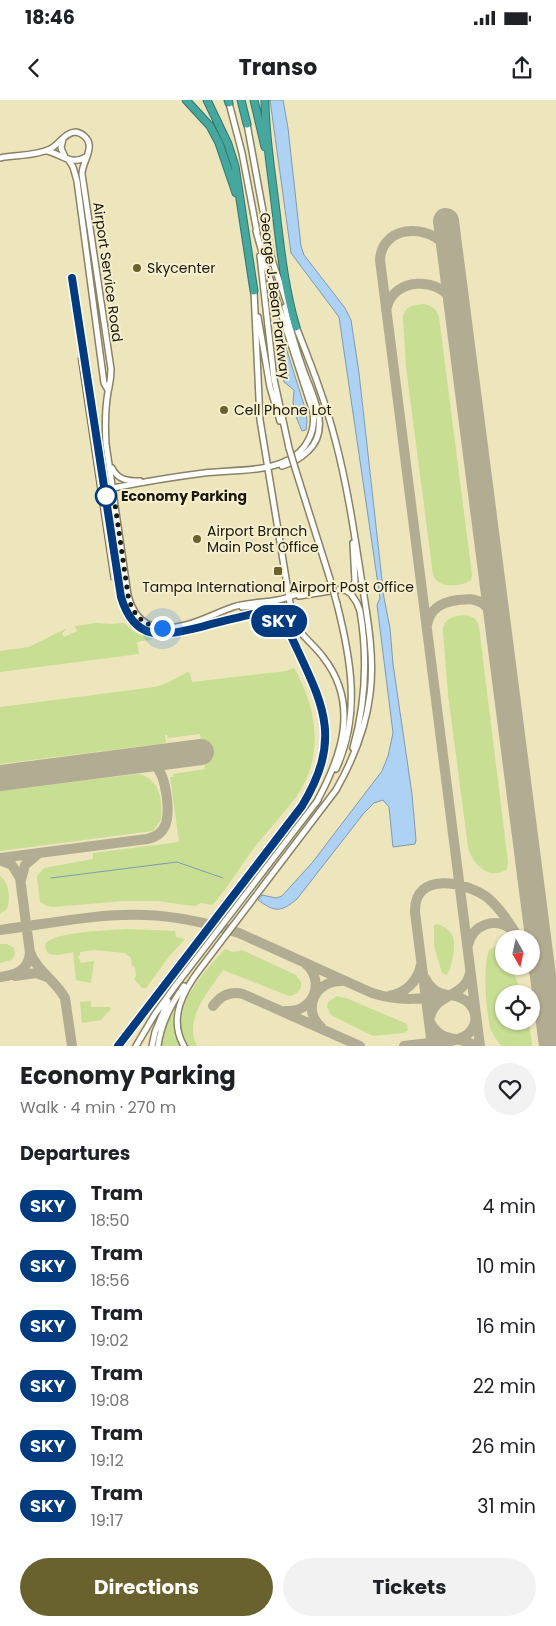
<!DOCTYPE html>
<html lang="en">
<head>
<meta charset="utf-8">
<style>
	body { margin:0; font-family:Poppins,sans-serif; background:#f2f2f2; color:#202124; height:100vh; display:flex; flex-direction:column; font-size:19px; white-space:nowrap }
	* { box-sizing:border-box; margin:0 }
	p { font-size:16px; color:#757577 }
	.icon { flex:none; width:28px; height:28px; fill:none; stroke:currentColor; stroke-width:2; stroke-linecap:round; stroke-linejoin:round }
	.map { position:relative; height:946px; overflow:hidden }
	.side { display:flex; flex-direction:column; background:#fff; flex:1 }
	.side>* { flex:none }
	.badge { padding:0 10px; border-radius:16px; font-size:18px; line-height:32px }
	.needle { width:32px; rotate:171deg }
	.tools { position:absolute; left:495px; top:830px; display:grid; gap:10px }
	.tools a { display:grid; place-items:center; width:45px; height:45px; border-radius:50%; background:#fff; box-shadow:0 1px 4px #0004; font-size:25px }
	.you { position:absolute; width:25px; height:25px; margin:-12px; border:4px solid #fff; border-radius:50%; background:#1a73e8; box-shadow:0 0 0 8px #1a73e833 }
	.map>.badge { position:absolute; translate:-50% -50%; box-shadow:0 0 0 2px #fff }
	h2 { padding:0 20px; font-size:19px; line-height:45px }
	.round { display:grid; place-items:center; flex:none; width:52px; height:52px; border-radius:26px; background:#f2f2f2 }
	.overview { display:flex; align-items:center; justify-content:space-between; height:85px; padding:0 20px }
	h1 { font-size:24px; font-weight:700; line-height:38px }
	.cta { display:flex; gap:10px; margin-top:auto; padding:10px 20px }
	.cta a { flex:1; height:58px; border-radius:30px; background:#6a622e; color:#fff; font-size:20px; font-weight:700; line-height:58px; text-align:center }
	.cta a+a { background:#f2f2f2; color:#202124 }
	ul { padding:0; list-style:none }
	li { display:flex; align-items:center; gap:15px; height:60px; padding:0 20px }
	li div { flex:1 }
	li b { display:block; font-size:19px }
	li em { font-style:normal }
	li .badge { min-width:55px; font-weight:700; text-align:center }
	.status { display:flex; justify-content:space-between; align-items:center; height:35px; padding:0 25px; background:#fff; direction:ltr }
	.status svg { height:14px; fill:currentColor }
	header { display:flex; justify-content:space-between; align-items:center; height:65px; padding:0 20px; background:#fff; font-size:22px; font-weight:700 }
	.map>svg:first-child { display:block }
	.built { fill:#ede5bc; fill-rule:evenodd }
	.green { fill:#c8de93 }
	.water { fill:#add2f4; stroke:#819aae }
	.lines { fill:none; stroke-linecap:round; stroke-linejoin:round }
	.stream { stroke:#819aae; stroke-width:1 }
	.taxiway { stroke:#b2ac92; stroke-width:10 }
	.runway { stroke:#b2ac92; stroke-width:26 }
	.minor-casing { stroke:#898264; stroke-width:8 }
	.highway-casing { stroke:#36756b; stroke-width:9 }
	.minor { stroke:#fff; stroke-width:5 }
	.highway { stroke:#45a79e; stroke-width:7 }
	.tram { stroke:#6d6955; stroke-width:1 }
	.minor-bridge-casing { stroke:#898264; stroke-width:8; stroke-linecap:butt }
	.minor-bridge { stroke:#fff; stroke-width:5 }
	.line-casing { stroke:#fff; stroke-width:11 }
	.line { stroke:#003b80; stroke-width:8 }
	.walk { stroke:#1a170b; stroke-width:5; stroke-dasharray:0 9 }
	.poi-dot { fill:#6a622e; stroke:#f6efce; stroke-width:2 }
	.stop-dot { fill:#fff; stroke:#003b80; stroke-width:2.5 }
	.labels { text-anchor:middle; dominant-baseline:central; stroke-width:4; stroke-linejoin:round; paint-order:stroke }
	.poi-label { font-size:14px; fill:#1a170b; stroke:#f6efce; text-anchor:start }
	.street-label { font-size:14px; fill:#1a170b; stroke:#f6efce }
	.stop-label { font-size:14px; font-weight:bold; fill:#1a170b; stroke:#f6efce; text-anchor:start }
</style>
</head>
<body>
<div class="status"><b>18:46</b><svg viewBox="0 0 49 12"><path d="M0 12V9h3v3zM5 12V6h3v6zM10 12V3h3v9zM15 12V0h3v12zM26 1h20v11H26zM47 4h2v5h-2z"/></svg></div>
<header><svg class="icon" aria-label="back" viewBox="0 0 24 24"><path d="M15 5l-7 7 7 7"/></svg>Transo<svg class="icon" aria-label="share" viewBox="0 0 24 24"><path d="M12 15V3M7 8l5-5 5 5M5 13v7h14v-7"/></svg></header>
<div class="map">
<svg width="556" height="946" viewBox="0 0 556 946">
	<rect width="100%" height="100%" fill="#f6efce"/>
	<path class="built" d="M0,0H556V946H0ZM504,839H531V866H504ZM504,894H531V921H504Z"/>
	<path class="green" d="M423,204C431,205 437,209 439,217L472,475L471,480C460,487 438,489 433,475L406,267L403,217C405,206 413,205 423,204Z
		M457,516C468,515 476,515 479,527L508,762L507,769C490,782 471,763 468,747L448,594L443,532C443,522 448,518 457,516Z
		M97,523L110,524L124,523L136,533L154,539L137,542L139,554L0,572V551L29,547L67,528L62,534L64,537L77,531L75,526Z
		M294,568C317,608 325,656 296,697C284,713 270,728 257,744C241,764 230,786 212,805L201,803L194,806L157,801H124L53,807L47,806L40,802L37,776L44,768L93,759V753L179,742L170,677H173V674L205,669L200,634L168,638L167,635H165L166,643L0,664V607L155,587L167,583L188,572L190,573L192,582L286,571Z
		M138,674C160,678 163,701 161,720L153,731L0,751V691Z
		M0,776C9,783 11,798 7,809L0,814Z
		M437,824C444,826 450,830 453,837C456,845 452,871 446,875L442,873L434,846V825Z
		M128,829L175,831L176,837L185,839L171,854L146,888H142L134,879L136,876L135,867L132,866L131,858L125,853L94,850L80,852V856H78L81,863L94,861L91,883L76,880L73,852C63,854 42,861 46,843C55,832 112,830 128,829Z
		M0,844H7L14,848L15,854L11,860L0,863Z
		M495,847L504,851V866H511L522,894H504V921H529L532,946H501C498,941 493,935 491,930C486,915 482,861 490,849Z
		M225,849L233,852L242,850L296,875L301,882C302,890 297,895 289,896L223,870C209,891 183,919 197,946H187C167,908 202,875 225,849Z
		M337,896L346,898L405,923L407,925L408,930L404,933L373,936L331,915L327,907L328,902Z
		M178,899C173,916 174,930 180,946H160L167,918Z
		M91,901V907H110L111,909L101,920L82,923L80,902Z"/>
	<path class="water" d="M270,0H283L288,28L301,146L304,155L345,208L351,220L359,273L384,498L390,528L393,564L412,694L416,740L415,744L393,747L389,707L383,700L374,703L364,713L297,799C280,813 275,812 258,800L262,795L276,798L282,796L312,763L382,671L388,656L393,633L377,505L380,498L339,217L291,153Z
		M282,235L306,311L307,322L306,330L302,331L297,319L293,303L294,290L284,282L276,237Z"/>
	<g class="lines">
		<path class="stream" d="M51,778L177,762L223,778"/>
		<path class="taxiway" d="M451,156C439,123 382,121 380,160L480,946
			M387,207C394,178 438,176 452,201C461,214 460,235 463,250
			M427,525C430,508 442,502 458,500C467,499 474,498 482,503C490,508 494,517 498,525
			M0,758L147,739C168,735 169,717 167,699C165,683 162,665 145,659
			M0,760L12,765L20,778L30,853C28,871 16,875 0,877
			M21,780L25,765L38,754
			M0,830C48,824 97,813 145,815C178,816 208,823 239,833L372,893C399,902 423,899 450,895
			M468,845C473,824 495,817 511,829
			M30,852C36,870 56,881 65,898L72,946
			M531,863L544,902L551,946
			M15,876L36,873L47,877
			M425,878C428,884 431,889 438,892C445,896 453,894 461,898C475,904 481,921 469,933C461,941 449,939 441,946
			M389,896C406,893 417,882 421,865
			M213,906C221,895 231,891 243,894L360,946
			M286,911C313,913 326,882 306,864
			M430,917C436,892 464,899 470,873
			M430,922C442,945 459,934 475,946
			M321,927C301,909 316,880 342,881
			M404,946L437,942
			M432,946L415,812C414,770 467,782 488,798C501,809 511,825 519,839"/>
		<path class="runway" d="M446,121L552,946
			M0,678L201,652"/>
		<defs>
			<path id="minor" d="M229,3L242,53L257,132
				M247,24L272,160L289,209
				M63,39L61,48L65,57
				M47,51C61,54 71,66 86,57
				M0,58C15,55 36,56 50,49C59,45 65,32 76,32C82,33 88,38 89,44C91,53 82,64 82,74L111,269C111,280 110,282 108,292C105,309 105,327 106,344L128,495C132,511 140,524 157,527C182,532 210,515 233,507C248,502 263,503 278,500C289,498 298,493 307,491C322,487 335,489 349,491L357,503L360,511C368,558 366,602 353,648
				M68,59L73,67L77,81L104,283L108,290
				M260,156L274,279L289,348
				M254,191L260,320L292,515C297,534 312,542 323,557C360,604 342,656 316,703
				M258,217L270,287L280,321
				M282,366C292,363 300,359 308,351C332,329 312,295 303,269C296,249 290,228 285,207
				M112,368C118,380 127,381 140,381
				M296,371L330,479
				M113,388C143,382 173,377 204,373C229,370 266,372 288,360C306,351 316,332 313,312L267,170L256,131
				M348,492L353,486L355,481L353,443
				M299,496L330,491
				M242,507L275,505L283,506L291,515
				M336,669C361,615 351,559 337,504
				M136,946L155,914L176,885L318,700
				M152,946L155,932L168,901
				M158,946C161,923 171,904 184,886
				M184,946C168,919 183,891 200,869L336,690C353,660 366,629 370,594C375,556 367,515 361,477C354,431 347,384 335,339C325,300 310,262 295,224"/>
			<path id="highway" d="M186,0L210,26L219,43L236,93
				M207,0L228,44L235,66L254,191
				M228,0L229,3
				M241,0L247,24
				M254,0L265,47
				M265,0C265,34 271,69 275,103C280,144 284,187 296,227"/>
		</defs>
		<use href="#minor" class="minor-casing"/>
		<use href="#highway" class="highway-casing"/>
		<use href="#minor" class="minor"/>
		<use href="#highway" class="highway"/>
		<path class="tram" d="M72,177L121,497C135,543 163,536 201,527C218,522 236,518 253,515C271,516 282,521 291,536C322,603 344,636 302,706L118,946
			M78,258L111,480"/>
		<defs>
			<path id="minor-bridge" d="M289,348L296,371
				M330,479L337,504"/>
		</defs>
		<use href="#minor-bridge" class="minor-bridge-casing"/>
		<use href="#minor-bridge" class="minor-bridge"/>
	</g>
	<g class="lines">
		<defs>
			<path id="line" d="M72,178L121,497C135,543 163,536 201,527C218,522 236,518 253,514C271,516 282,521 291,536C322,603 344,636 302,706L118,946"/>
		</defs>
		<use href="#line" class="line-casing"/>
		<use href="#line" class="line"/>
		<path class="walk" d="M106,396L114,397L128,495C132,515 143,525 162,528"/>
	</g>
	<g class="poi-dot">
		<circle cx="137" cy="168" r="5"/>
		<circle cx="224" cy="310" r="5"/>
		<circle cx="197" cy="439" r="5"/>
		<rect x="273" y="466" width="10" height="10" rx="2.5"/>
	</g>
	<circle class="stop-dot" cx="106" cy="396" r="10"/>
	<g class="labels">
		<g class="poi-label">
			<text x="147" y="168">Skycenter</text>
			<text x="234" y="310">Cell Phone Lot</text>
			<text x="207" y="431">Airport Branch<tspan x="207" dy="16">Main Post Office</tspan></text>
			<text x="278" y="487" text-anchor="middle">Tampa International Airport Post Office</text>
		</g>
		<g class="street-label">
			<text transform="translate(108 172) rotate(82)">Airport Service Road</text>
			<text transform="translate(275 196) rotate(83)">George J. Bean Parkway</text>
		</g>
		<g class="stop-label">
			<text x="121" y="396">Economy Parking</text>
		</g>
	</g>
</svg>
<div class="tools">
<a><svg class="needle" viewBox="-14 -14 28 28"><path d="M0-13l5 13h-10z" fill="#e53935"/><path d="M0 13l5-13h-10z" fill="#757577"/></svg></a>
<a><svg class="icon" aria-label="locate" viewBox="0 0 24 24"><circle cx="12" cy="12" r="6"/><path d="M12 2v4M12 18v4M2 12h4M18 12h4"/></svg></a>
</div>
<div class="you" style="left:162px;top:528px"></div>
<b class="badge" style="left:279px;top:521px;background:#003b80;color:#fff">SKY</b>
</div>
<section class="side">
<div class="overview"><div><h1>Economy Parking</h1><p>Walk · 4 min · 270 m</p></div><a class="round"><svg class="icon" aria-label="heart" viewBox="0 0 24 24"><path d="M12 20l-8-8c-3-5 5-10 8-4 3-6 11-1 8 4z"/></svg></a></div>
<h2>Departures</h2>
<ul>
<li><span class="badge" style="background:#003b80;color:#fff">SKY</span><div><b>Tram</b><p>18:50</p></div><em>4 min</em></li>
<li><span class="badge" style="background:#003b80;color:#fff">SKY</span><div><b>Tram</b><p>18:56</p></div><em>10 min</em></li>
<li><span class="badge" style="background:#003b80;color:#fff">SKY</span><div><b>Tram</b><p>19:02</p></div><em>16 min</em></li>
<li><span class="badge" style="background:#003b80;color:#fff">SKY</span><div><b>Tram</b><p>19:08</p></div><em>22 min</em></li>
<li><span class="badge" style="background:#003b80;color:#fff">SKY</span><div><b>Tram</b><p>19:12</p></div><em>26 min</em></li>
<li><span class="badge" style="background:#003b80;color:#fff">SKY</span><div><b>Tram</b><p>19:17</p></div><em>31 min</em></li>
</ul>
<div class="cta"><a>Directions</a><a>Tickets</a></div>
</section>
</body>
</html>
